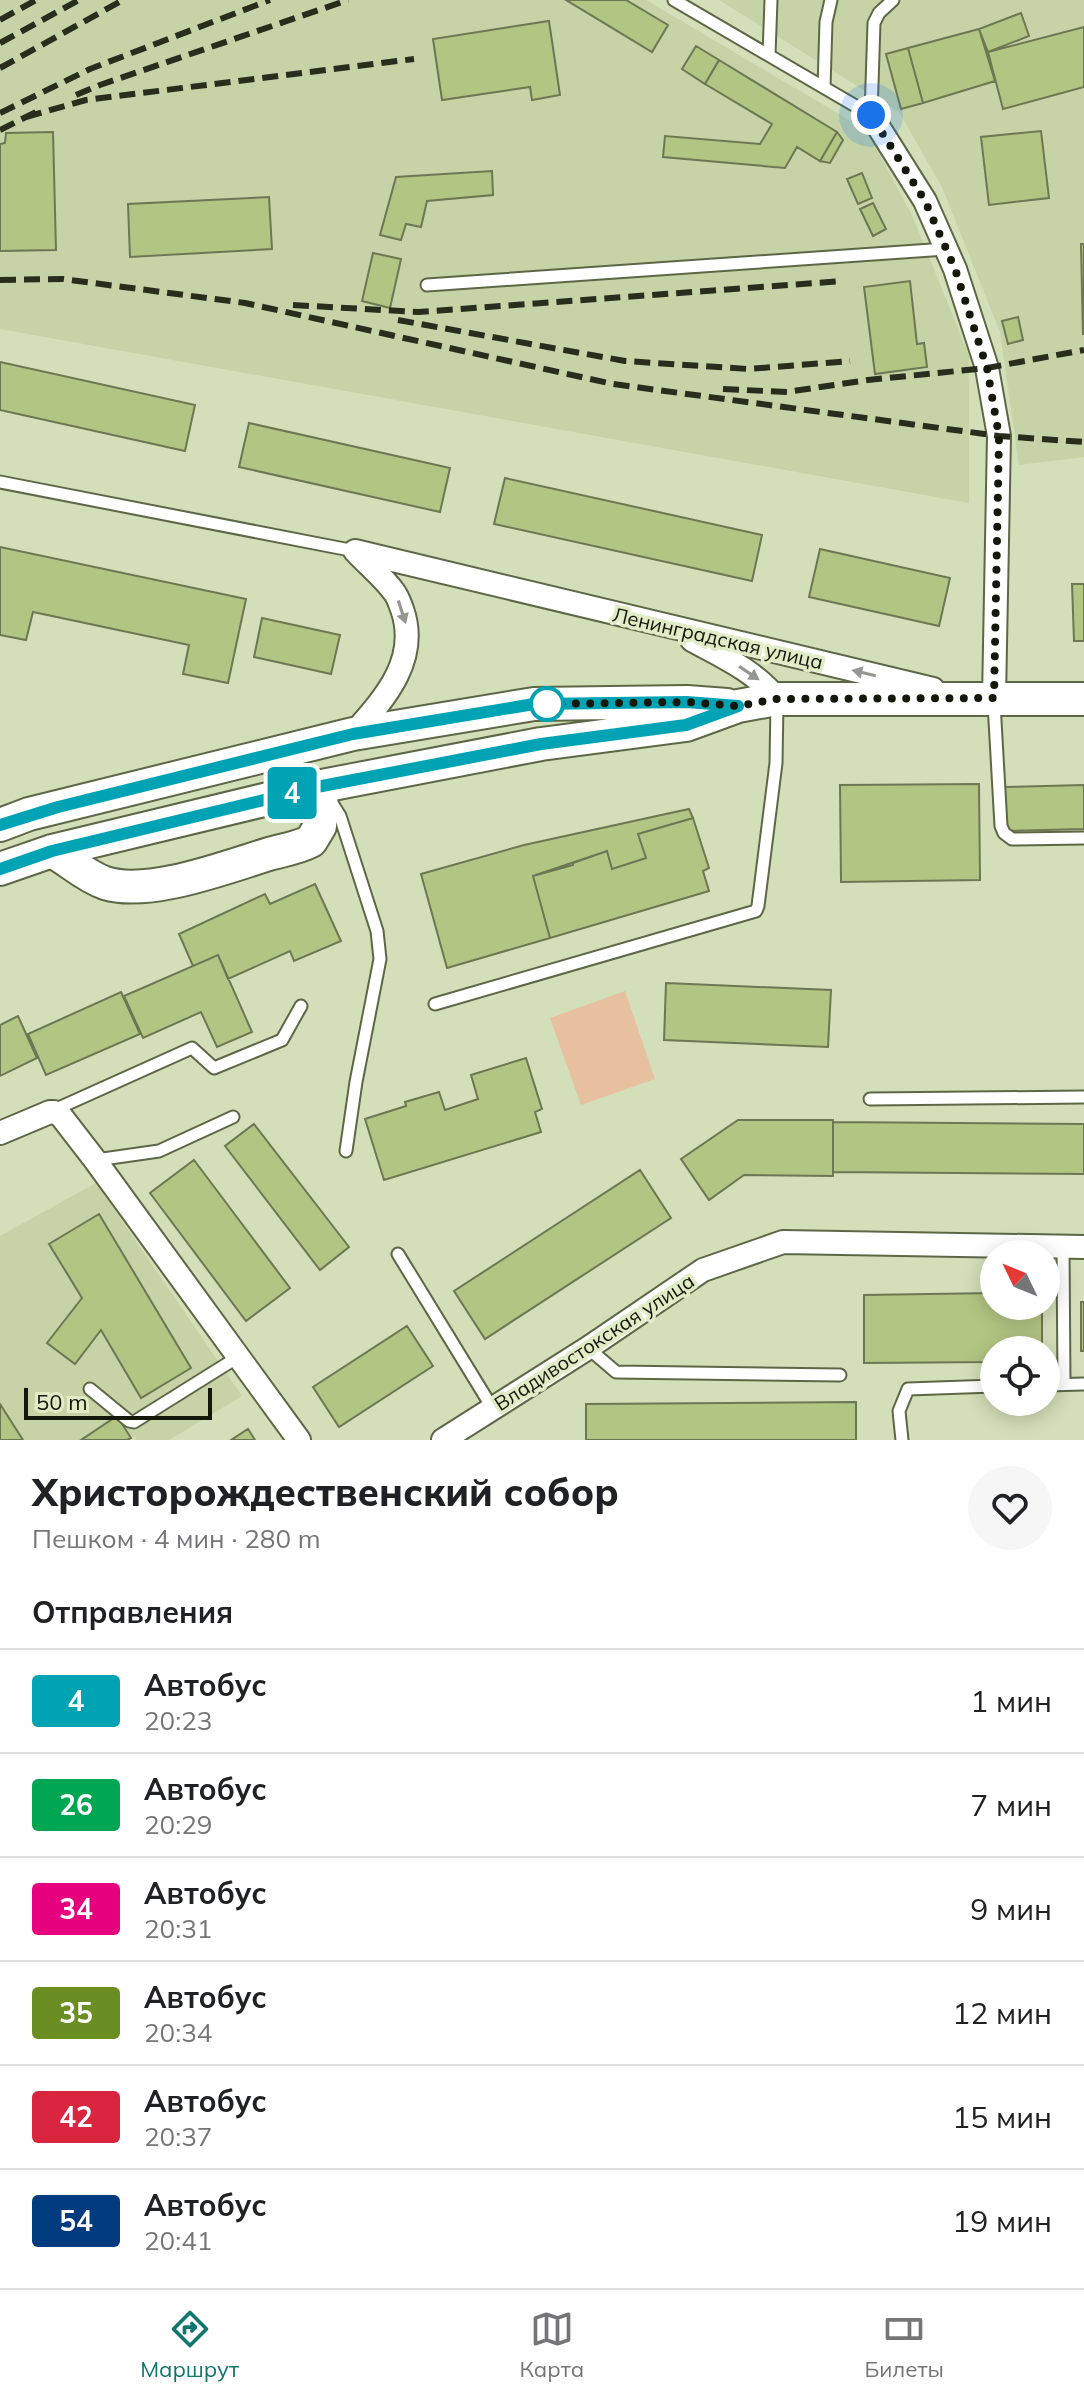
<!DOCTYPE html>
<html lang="ru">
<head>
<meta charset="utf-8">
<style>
	body { margin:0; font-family:Mulish,sans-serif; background:#f6f6f6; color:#202124; height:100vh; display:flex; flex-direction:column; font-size:30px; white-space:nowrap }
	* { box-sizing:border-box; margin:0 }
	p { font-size:26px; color:#757577 }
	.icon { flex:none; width:44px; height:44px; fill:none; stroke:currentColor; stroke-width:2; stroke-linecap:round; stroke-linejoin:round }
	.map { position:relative; height:1440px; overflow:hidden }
	.side { display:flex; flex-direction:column; background:#fff; flex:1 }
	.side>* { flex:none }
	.badge { padding:0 16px; border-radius:6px; font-size:28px; line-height:52px }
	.needle { width:52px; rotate:313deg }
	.buttons { position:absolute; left:980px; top:1240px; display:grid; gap:16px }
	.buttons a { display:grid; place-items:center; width:80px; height:80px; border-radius:50%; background:#fff; box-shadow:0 4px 20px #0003; font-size:40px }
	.scale { position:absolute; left:24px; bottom:20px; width:188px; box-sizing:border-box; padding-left:8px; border:4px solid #14180b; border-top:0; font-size:22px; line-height:28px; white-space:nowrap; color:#14180b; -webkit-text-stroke:6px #e0ecc6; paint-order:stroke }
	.you { position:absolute; width:40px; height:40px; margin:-20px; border:6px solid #fff; border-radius:50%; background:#1a73e8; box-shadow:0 0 0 12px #1a73e833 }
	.map>.badge { position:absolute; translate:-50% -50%; box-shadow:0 0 0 4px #fff }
	h2 { padding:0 32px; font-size:30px; line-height:72px }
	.round { display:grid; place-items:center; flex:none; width:84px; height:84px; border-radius:42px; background:#f6f6f6 }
	.summary { display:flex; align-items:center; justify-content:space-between; height:136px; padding:0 32px }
	h1 { font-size:38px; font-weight:800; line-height:60px }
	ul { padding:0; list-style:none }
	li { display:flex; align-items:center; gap:24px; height:104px; padding:0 32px; border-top:2px solid #e0e0e0 }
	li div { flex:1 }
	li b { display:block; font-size:30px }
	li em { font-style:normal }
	li .badge { min-width:88px; font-weight:700; text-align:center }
	.dock { display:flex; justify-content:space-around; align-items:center; height:112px; border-top:2px solid #e0e0e0; background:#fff; font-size:22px; color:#757577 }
	.dock a { display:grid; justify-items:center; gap:4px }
	.dock .selected { color:#0f766e }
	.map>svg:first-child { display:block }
	.built { fill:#c5d3a7 }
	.green { fill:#e7c09f }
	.building { fill:#b2c683; stroke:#6c7754; stroke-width:2 }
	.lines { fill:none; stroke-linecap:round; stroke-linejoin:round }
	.service-casing { stroke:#5d6746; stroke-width:15 }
	.minor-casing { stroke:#5d6746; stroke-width:26 }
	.secondary-casing { stroke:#5d6746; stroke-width:36 }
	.service { stroke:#fff; stroke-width:11 }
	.minor { stroke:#fff; stroke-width:22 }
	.secondary { stroke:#fff; stroke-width:32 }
	.rail { stroke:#282d1d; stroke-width:6; stroke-dasharray:16 8; stroke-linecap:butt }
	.oneway { fill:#959791 }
	.line-casing { stroke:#fff; stroke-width:18 }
	.line { stroke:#00a3b4; stroke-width:12 }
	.walk { stroke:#14180b; stroke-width:8; stroke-dasharray:0 14.4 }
	.stop-dot { fill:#fff; stroke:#00a3b4; stroke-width:4 }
	.labels { text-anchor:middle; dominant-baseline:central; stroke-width:7; stroke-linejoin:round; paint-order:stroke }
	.street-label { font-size:20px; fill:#14180b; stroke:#e0ecc6 }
</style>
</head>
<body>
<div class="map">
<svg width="1084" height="1440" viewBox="0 0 1084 1440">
	<rect width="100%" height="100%" fill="#d3dfb9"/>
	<path class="built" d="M0,0H646L866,130L912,215L969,356V503L0,329Z
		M719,0H1084V457L1019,465L1000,332L942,187L899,112Z
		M96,1183L242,1396L169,1440H137L134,1436L128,1440H0V1236Z"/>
	<path class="green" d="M625,991L655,1079L581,1105L550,1018Z"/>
	<path class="building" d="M566,0H626L668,25L652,52Z
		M1021,13L1029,36L988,52L979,29Z
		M549,21L560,95L532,100L530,87L442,100L433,39Z
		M1084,27V87L1003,109L988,52Z
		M979,29L995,81L923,103L908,48Z
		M696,46L719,60L705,84L682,69Z
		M908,48L923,103L901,109L886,54Z
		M719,60L837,132L820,161L797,147L785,168L663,157L665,136L760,144L772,124L705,84Z
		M1041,131L1049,198L989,205L981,137Z
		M53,132L56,250L0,251V144L5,143L6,133Z
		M837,132L843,140L830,163L820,161Z
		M492,171L493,195L427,201L421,227L406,224L401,240L380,235L396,177Z
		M862,173L872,198L858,204L847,179Z
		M269,197L272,249L130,257L128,204Z
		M873,203L886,229L873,236L860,209Z
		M1081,244H1084V334H1083Z
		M373,253L401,259L390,308L362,301Z
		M910,281L917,344L924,343L927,367L875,374L864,287Z
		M1018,317L1023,340L1008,344L1002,321Z
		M0,362L195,405L185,451L0,410Z
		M249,423L450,468L440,512L239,467Z
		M505,478L762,535L752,581L494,524Z
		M0,547L246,599L228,683L183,674L189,645L33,612L26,640L0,635Z
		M820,549L950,578L939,626L809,597Z
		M1072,584H1084V641H1074Z
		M262,618L340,635L331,674L254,657Z
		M979,784L980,880L841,882L840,785Z
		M1084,785V829L1003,831V787Z
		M689,809L693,818L638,834L646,858L612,869L607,851L533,876L550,938L447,968L421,874L524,845Z
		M693,818L709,868L703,871L709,891L550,938L533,876L573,865V863L607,851L612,869L646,858L638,834Z
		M315,884L341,941L294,961L290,951L228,979L218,955L193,966L179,934L265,894L270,904Z
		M218,955L252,1032L217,1047L201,1012L143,1038L124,996Z
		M666,983L831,990L828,1047L664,1040Z
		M121,992L140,1034L46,1075L28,1034Z
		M18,1016L37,1058L0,1076V1025Z
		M526,1058L542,1109L535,1112L541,1132L384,1180L365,1119L406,1106L405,1102L439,1092L445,1110L478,1099L471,1075Z
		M738,1120H833V1176L744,1175L709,1200L681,1159Z
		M833,1122L1084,1124V1174L833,1172Z
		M254,1124L349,1247L320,1270L225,1146Z
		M194,1160L290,1288L246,1321L150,1193Z
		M640,1170L671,1218L485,1339L454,1291Z
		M99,1214L191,1368L141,1398L101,1330L75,1364L47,1343L82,1298L49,1244Z
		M994,1293V1306H1042V1350H994V1362L864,1363V1295Z
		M1081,1302H1084V1351H1081Z
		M407,1326L433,1366L339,1427L313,1387Z
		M856,1402V1440H586V1404Z
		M0,1404L23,1440H0Z
		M117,1416L131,1438L127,1440H81Z
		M248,1429L255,1440H231Z"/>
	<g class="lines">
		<defs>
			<path id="service" d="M674,0L871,115L874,23L879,13L893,0
				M769,55L771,0
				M824,87L826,22L831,0
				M427,285L946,249
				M0,482L355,551
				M994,703L1001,826L1004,833L1012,839L1084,838
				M330,800L340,816L377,931L380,959L356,1082L346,1151
				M435,1004L756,911L758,906L776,763L777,703
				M870,1099L1084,1097
				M54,1110L192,1048L214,1068L282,1040L301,1006
				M96,1160L159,1151L233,1117
				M1063,1247L1064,1384
				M398,1254L493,1409
				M588,1348L616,1372L840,1375
				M1046,1385L1084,1384
				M90,1389L129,1421L134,1422L238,1357
				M902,1440L899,1411L908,1389L994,1386"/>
			<path id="minor" d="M871,115L925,201L955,269L987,368L999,436L994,698
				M355,551L933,689
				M692,640C723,657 755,671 777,699
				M353,734C384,699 420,660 402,609C400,604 398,597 394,592C384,578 368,565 356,552
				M0,1133L50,1112H54L61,1116L95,1160L299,1440
				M443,1440L588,1348L703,1270L783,1242L1084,1247"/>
			<path id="secondary" d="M0,825L29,814L353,734L534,704L687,702L727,705
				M52,851C70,861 85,876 105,883C149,897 226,867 269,854C283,850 298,848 311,841L320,826L322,786
				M0,869L52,851L322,786L541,744L686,725L738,706L777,699H1084"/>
		</defs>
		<use href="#service" class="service-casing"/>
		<use href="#minor" class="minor-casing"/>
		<use href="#secondary" class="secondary-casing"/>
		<use href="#service" class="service"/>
		<use href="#minor" class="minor"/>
		<use href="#secondary" class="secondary"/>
		<path class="rail" d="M0,20L36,0
			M0,43L79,0
			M0,68L123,0
			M76,95L100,85L348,0
			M0,113L90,69L270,0
			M26,117L86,100L414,59
			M0,130L36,112
			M0,280L63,279L245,303L613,384L999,436L1084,442
			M293,305L419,312L843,281
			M398,320L625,361L748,369L850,361
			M723,389L787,392L868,380L987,368L1084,350"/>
	</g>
	<defs><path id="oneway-solid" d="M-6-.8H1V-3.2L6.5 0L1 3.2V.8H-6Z" transform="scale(2)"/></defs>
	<g class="oneway">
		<use href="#oneway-solid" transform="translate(402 612) rotate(72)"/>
		<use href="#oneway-solid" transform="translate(749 673) rotate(34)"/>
		<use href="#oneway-solid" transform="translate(864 673) rotate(-167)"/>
	</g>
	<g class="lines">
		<defs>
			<path id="line" d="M0,825L58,807L353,734L534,704L687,702L738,706L686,725L541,744L322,786L52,851L0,869"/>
		</defs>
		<use href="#line" class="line-casing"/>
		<use href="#line" class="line"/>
		<path class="walk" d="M547,704L687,702L738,706L777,699L994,698L999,436L987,368L955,269L925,201L871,115"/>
	</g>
	<circle class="stop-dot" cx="547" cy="704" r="16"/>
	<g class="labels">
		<g class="street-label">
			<text transform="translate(718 638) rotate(13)">Ленинградская улица</text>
			<text transform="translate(594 1342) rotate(-33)">Владивостокская улица</text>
		</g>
	</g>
</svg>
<div class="buttons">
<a><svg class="needle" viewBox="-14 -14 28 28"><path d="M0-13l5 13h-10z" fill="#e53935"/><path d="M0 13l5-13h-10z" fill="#757577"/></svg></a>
<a><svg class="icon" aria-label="locate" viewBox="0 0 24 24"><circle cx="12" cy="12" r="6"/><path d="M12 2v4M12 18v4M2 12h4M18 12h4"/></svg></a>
</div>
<div class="scale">50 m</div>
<div class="you" style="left:871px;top:115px"></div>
<b class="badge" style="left:292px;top:793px;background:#00a3b4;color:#fff">4</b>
</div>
<section class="side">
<div class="summary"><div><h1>Христорождественский собор</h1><p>Пешком · 4 мин · 280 m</p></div><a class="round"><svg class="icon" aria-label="heart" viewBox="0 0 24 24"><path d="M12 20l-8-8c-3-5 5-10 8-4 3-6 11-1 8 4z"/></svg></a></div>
<h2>Отправления</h2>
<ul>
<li><span class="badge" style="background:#00a3b4;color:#fff">4</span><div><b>Автобус</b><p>20:23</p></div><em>1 мин</em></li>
<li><span class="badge" style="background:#00a651;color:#fff">26</span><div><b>Автобус</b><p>20:29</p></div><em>7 мин</em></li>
<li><span class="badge" style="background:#e6007e;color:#fff">34</span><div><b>Автобус</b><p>20:31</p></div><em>9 мин</em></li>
<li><span class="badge" style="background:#6b8e23;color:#fff">35</span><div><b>Автобус</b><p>20:34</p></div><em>12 мин</em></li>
<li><span class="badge" style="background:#d7263d;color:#fff">42</span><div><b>Автобус</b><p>20:37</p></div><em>15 мин</em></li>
<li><span class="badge" style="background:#003b80;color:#fff">54</span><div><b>Автобус</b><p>20:41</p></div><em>19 мин</em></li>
</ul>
</section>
<nav class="dock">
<a class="selected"><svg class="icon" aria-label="directions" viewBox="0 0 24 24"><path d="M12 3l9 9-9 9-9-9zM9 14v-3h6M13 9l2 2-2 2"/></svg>Маршрут</a>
<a><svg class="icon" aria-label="map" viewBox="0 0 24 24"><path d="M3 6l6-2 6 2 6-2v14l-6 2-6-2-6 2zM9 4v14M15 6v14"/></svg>Карта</a>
<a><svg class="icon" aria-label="tickets" viewBox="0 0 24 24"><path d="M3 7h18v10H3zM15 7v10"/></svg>Билеты</a>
</nav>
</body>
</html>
